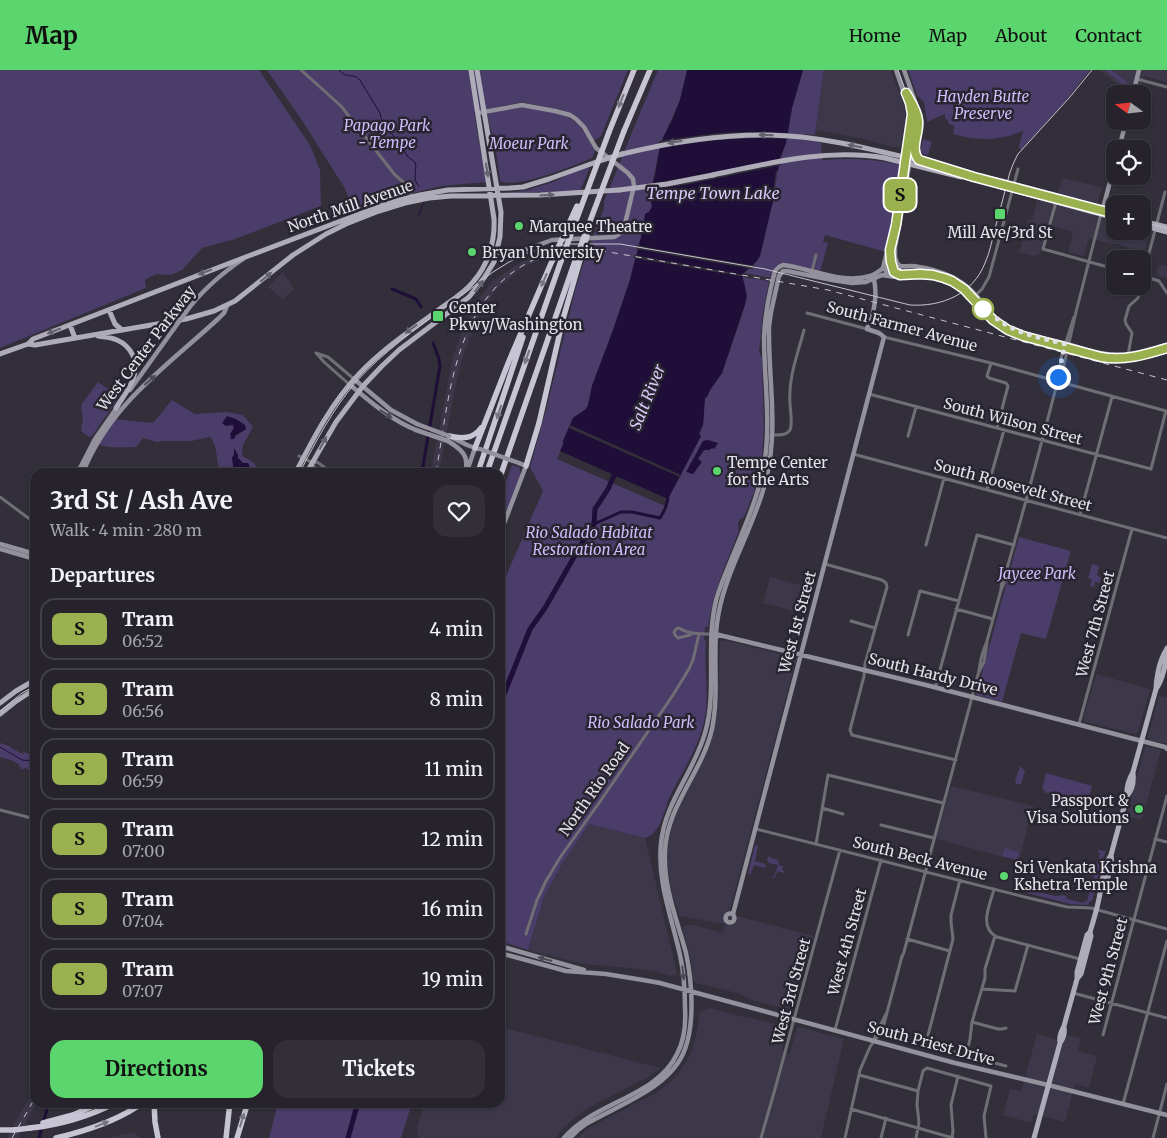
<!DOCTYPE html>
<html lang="en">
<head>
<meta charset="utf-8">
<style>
	body { margin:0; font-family:Merriweather,serif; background:#322f38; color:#f1f3f6; height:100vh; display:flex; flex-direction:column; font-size:19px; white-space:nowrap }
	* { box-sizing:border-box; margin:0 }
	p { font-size:16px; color:#a4a4a9 }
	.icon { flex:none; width:28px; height:28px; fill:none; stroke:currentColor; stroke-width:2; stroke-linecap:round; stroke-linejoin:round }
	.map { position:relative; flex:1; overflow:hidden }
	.details { position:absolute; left:30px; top:398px; width:475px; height:640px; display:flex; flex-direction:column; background:#26232c; border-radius:15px; box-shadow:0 1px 4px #0004,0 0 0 1px #424048 }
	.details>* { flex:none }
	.badge { padding:0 10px; border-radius:8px; font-size:18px; line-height:32px }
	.needle { width:32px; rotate:285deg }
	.buttons { position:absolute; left:1106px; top:15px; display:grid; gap:10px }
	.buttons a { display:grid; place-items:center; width:45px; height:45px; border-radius:10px; background:#26232c; box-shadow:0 1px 4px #0004,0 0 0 1px #424048; font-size:25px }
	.you { position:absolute; width:25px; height:25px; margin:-12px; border:4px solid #fff; border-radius:50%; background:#1a73e8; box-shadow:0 0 0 8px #1a73e833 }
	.map>.badge { position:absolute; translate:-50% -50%; box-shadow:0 0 0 2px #fff }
	h2 { padding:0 20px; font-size:19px; line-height:45px }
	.round { display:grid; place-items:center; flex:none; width:52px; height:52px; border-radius:15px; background:#322f38 }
	.overview { display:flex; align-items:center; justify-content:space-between; height:85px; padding:0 20px }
	h1 { font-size:24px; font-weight:700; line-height:38px }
	.action { display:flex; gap:10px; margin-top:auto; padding:10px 20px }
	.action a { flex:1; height:58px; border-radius:15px; background:#5bd56e; color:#111; font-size:20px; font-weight:700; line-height:58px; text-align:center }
	.action a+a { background:#322f38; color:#f1f3f6 }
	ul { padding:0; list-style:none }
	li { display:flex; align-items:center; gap:15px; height:62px; margin:0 10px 8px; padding:0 10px; border:2px solid #424048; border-radius:15px }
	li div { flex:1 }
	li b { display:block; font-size:19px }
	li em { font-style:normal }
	li .badge { min-width:55px; font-weight:700; text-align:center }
	header { display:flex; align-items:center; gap:30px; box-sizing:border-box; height:70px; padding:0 25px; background:#5bd56e; color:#111 }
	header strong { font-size:24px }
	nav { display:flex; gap:28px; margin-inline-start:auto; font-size:18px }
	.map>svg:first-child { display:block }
	.built { fill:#3c3749 }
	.green { fill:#4a3d69; fill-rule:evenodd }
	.water { fill:#1e0e38 }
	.pier { fill:#322f3a }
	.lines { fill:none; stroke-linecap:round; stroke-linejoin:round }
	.stream { stroke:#1e0e38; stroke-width:1 }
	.canal { stroke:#1e0e38; stroke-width:3 }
	.river { stroke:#1e0e38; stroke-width:5 }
	.street { stroke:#706e75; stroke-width:3 }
	.secondary { stroke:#93919b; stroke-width:4.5 }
	.primary { stroke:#aeacb8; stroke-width:5 }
	.highway { stroke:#c7c4d3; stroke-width:5.5 }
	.tram { stroke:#c7c4cd; stroke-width:1 }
	.rail { stroke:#c7c4cd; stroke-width:1; stroke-dasharray:6 6; stroke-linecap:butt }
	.secondary-bridge { stroke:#93919b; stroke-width:4.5 }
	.primary-bridge { stroke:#aeacb8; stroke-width:5 }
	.highway-bridge { stroke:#c7c4d3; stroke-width:5.5 }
	.oneway { fill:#787482 }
	.oneway2 { fill:#64626d }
	.oneway3 { fill:#4d4b55 }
	.line-casing { stroke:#fff; stroke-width:11 }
	.line { stroke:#9bb14f; stroke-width:8 }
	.walk { stroke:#e3e1e9; stroke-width:5; stroke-dasharray:0 9 }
	.poi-dot { fill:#5bd56e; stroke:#282530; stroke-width:2 }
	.stop-dot { fill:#fff; stroke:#9bb14f; stroke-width:2.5 }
	.labels { text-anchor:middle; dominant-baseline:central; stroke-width:5; stroke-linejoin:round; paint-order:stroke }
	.park-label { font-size:15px; font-style:italic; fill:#cdbdfa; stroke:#282530 }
	.street-label { font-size:15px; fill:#e3e1e9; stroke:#282530 }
	.poi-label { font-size:15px; fill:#e3e1e9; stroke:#282530; text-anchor:start }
	.water-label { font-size:16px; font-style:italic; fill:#d7cbf9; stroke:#282530 }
</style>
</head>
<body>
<header>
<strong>Map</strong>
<nav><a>Home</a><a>Map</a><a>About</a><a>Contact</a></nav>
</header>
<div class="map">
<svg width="1167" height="1068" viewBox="0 0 1167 1068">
	<rect width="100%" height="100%" fill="#322f3a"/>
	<path class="built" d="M824,0H891L906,42L901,77H893L859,68L816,60Z
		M1099,0H1167V12L1144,6L1141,16L1130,13L1128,20H1125Z
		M1062,108L1102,117L1095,146L1115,152V161H1142L1143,159L1149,160L1144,182L1117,174H1111L1089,168L1084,186L1068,182L1073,162L1048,155L1040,184L1034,186L1019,182L1028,150H1032L1037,130L1055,134Z
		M590,177L602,183L568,184L541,190L524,197L516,203L499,217L493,224L477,250L464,283L457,309L439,402H431L453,286L463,259L472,242L471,241L475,233L494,210L521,192L536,185L552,180Z
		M1161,195L1167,196V208L1158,206V204L1157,203L1158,196L1160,197Z
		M283,202L294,219L283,229L268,217Z
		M770,507L813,518L806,544L763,533Z
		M724,570L793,587L796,589L729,844L814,866L792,940L754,931L737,923L696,913L693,909L691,891L683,861V857L687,855H693L723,863L724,854L680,846L673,827L669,807L667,793L668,772L670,759L684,725L699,697L710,672L713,662L717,645L718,628L720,572Z
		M1096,604L1150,619L1138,663L1135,664L1085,652L1083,650Z
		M1159,626L1167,628V674L1150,670L1148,667Z
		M1147,676L1161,680L1142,750L1126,746L1145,677Z
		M951,716L1033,736L1019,791L936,769Z
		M589,754L645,768L677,903L676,905L670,906L657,902L630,898L583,894L528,880L544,827L562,794Z
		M710,938L741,946L786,956L787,959L782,981L789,985L797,958L799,957L844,969L821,1068H577L590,1057L654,1024L668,1014L678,1004L689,987L695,970L699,950V943Z
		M500,957L661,998L646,1008L592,1036L577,1046L559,1062L556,1068H419L417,1057L425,1033L500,1032Z
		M1037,964L1065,972L1067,965L1081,968L1078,981L1097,986L1089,1018L1075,1014L1065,1052L1034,1044L1031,1053L1003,1045L1010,1019L1021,1021Z
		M35,1020V1032L36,1033L18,1068H7L20,1043Z
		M130,1063H134L140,1068H107Z"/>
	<path class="green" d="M0,0H259L310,75L320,100L321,136L235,169L202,178L182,200L171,205L156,204L145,210L146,218L0,278Z
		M267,0H628L601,66L593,71L586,57L579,49L562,40L522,32L474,42L486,112L441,116L397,127L354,141L344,117L303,52Z
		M658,0H687V2L680,30L663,68L659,81L650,124L652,137L649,142L646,144L641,169L631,207L613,260L592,316L588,335L586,339L573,348L563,371V375L557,389L665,436L676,411H678L701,365L699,364L703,355L705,327H707L710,320L722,303L741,248L746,231V221L742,207L769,211L763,243L759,282L762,288L764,357L762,388L756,417L744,447L739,450L738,455L739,461C726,494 713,521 708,557H705L704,569L706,571C704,594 708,618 706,641C702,673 684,698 670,726C664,739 661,764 645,768L589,754L562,794L544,827L528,880L500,871V520L543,421L530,397L547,336L575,221L585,188L604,138V132L635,55Z
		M803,0H824L815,65L804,64L803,70L822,73L821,77L823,90C848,88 873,89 898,94L901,96L897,132L886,182L825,165L823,172L828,173L820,202L778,195L775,199L772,208L744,203L754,194L760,186L774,123L779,93L786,73L792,38Z
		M908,0H1090L1063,34L1021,80L1019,77L1023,61C998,71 978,71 953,64L954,56L949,54L948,50L945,49V44L927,52L924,32L917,25Z
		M1105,0H1111L1128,13L1125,16Z
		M524,37C542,41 568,41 581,57C587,64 590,73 595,81L592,88C575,95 516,120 500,111L496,81L487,44L513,38Z
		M923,69L932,72L928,85L920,83Z
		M590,97L580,121C556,121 532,123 508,123L527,120L544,115L558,110L568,104Z
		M98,312L117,325L115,333L92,366L89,367L82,362L81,356L83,352L81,335Z
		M172,330L195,344L227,342L243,345L253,357L243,375L242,386L250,390L262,402H256L250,398L248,393H243L238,388L234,380V402H220C216,392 218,375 210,367L191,371H164L157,372L143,368L136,377C123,377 109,379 97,374L113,349L153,353ZM240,352L245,355L246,359L239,364L231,366L234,358L233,355Z
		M512,395L519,397L521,405L500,458V430Z
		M1019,467L1071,481L1046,569L1021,563L1002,632L976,625Z
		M1092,494L1099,496L1097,506L1101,507L1100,513L1095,512L1094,517L1090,516L1092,509L1088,508Z
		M0,673L9,676L13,679L23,684L24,682L31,685H35V699L30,700L25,698L22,700C18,690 9,690 0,687Z
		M1020,696L1025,701L1021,714H1016L1015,711Z
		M1046,703L1092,716L1088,731L1064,725L1063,727L1044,722L1045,720L1042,719Z
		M755,775L758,776L755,791L765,794L766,798L754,795L752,801H751V805L749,803L748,804Z
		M1005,778L1019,782L1017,790L1002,786Z
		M1098,780L1106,781L1102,791L1098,807H1097L1098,808L1092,831H1090L1088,835L1070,834L1019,821L1020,816H1022L1026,818L1028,816L1031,819H1034L1035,820L1038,819V822L1056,826L1065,825L1067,829L1084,833L1085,830L1087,831L1094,806L1090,805L1091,801L1095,802L1100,783L1098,782Z
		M769,783V787L778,790L779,791L777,793H780L778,795L783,796L782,800L784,801V803L777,801L775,808L764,806L774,807L778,795L769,793L767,790Z
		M278,1033V1032L412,1033L401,1068H269Z"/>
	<path class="water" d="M687,0H803L792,38L788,62L786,73L780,88L778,101H776L773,123H775L760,186C756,195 747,198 742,205L746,221L747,226L746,231L722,303L710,320L707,327L705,328L703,355L699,364L701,366L668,429L560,381L563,375V371L573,348L586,339L588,335L592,316L613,260L629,213L643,159L645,144L649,142L652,137L650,124L655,106L659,81L663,68L673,48L680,30Z
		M227,346L236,349L245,355L246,359L236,365L234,369H230L231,366L230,364L234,358L233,355L226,356L222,353Z
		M708,370L718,373L714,379L712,378L709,380H704L698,389L702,392L693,404L686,402L703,371Z
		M234,378L238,385V388L243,393H248L250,398L256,402H234L232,388L234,384Z"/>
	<path class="pier" d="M744,62L790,63L789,69L757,68L716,70L657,78L659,71L672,69L718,63Z
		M782,89L781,95L690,114L649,120L650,114Z
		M637,175L656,179L756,196L752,199L636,179Z
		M634,185L745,205V207L633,188Z
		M570,355L681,405L680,406V407L569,358Z"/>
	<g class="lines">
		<path class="stream" d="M339,0C347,10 353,2 360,10L380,43L382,52L402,76L407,86L415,92C418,101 411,109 419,116
			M418,146L424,132
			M0,677L22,690C26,691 30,690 35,690"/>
		<path class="canal" d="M392,219L416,229L421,237
			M422,402L440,296L439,289L433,273
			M594,454L621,442H632L660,448L665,439L668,429
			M39,1068L49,1032"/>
		<path class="river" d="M500,634L530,559L545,538L586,466L594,454L595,439L608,419L617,399
			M348,1068L358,1032"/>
		<path class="street" d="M301,0L341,36L395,105L409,117L412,128
			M1137,9L1167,17
			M1056,132L1043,179L1115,199
			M812,201L816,185
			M1143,206L1159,211L1167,223
			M1142,210L1165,122
			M976,225L982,219L989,207L1018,99
			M807,243L867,259
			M884,267L991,293L1166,341
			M316,283L328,287L354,309
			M317,284L324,292L350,315
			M1128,285L1132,263L1126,254L1125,250L1129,236L1138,228L1141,216
			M991,293L987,306L989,308L1006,313L1008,316L997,358
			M1058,311L1061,288L1074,247
			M869,324L1151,399L1166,341
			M772,365C778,365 786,366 790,360C793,353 790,340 790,333C788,308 798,283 804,260
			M908,366L916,337
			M853,384L1167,468
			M299,386L313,393L317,392L331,402
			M313,393L314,397L322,402
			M987,420L1004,360
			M0,427L35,453
			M1080,445L1112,327
			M926,475L944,408
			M825,494L882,510L886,513L887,517L865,594L864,606L850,660L852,665L956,690
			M33,513L35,508
			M1001,520C1001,512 1003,501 1008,495
			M956,539L993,549
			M851,551L875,558
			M692,563L690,565L678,568L675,565L674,562L676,559L679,558C688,564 700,564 711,564
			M908,565L920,521L959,531
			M980,600L984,592L987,573
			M935,618L977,465L1014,475
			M1079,654L1132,459
			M822,738L843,744
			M0,740L35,749
			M881,755L934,768
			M756,759L1029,828L1067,837L1091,838L1167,859
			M1155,769L1167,772
			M816,774L828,705L943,733
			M960,810L951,845V852L953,869L926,973L927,975L1006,996
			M994,819C990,835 978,857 997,867L1080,889
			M526,864L537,830L546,811L561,786L599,733L673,625L689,599L693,590L699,564
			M907,869L950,881
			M902,887L904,882L979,601C980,591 983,580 987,571L1001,520L1006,509L1008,495L1027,427L1057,314L1064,295L1076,242L1101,144
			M982,919L1015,921L1028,875
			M1073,923L1167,948
			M972,952L998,959H1002L1006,958
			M835,960L881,790
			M1103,965L1167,726
			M874,970L876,964L886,944
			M966,985L970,969L972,952L985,908V899L995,866
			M859,1005L918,1021
			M1123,1034L1167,871
			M851,1039L953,1068
			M761,1068L775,1019L840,780
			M845,1068L860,1000L870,977L874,971L879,965L884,954L902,886
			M881,1068L886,1048
			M916,1068L919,1052L917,1035L918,1021L923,1001L927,998L991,1016L984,1046L986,1068
			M952,1068L953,1061L951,1035L958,1006
			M1153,1068L1167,1014"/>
		<path class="secondary" d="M1133,24L1139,0
			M478,43L522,35L555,41L570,45L576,49L584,57L596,78L628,103L633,109L634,116L624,158L619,164L614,167L552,170L511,185L507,186L497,183
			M1119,79L1126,51
			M1102,142L1115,93
			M897,193L895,187V177L900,151L916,52V34L904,0
			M900,196C906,197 912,195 919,197C938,200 959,208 973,222C983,232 989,244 1002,253C1019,265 1042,268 1063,273C1083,278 1102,286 1122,285C1138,285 1152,279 1167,275
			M883,198L895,150L910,49L908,35L896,0
			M888,205C882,198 888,191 897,193L900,196L899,204
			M186,242C202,220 221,204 243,189
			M354,309L391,340L417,354
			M350,315C371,332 391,350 416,360
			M130,320L173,260
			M453,368L467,375L478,379
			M448,371C461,379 470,386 465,402
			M468,398L475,378
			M78,402L95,369L118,336
			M83,402C111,333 166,297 219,248L224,243L227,236
			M500,464L526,396L519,393
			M0,474L35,484
			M0,479L35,489
			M715,564L926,615L1165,677L1167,679
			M725.5 848a4.5 4.5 0 1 1 9 0a4.5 4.5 0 1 1-9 0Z
			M733,844L884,267L879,263L867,259L870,250L872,248C875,232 877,225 874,209
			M500,876L584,900
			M500,883L566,901L606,904L643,910L660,913L955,993L1048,1015L1167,1045
			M564,1068C594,1032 657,1027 677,984C685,969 686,954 685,938C685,920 684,903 680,885C672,848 657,812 661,773C665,732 694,702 705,663C717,622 706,578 715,535C718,520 725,505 731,490C743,461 756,432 763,401C772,356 764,312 764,267C765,245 769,223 775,201L779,197L783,195C810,198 843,215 870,206C876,204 881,199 887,196
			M570,1068L578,1060L586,1054C620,1034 671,1018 685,979C695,952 692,911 686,883C677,850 663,816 665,781C667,735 702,703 712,659C720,620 711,580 719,541C728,496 755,455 766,410C779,357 768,309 769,257L771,242L779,206L783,201H787L832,210L852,213L866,212L882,205L895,207C908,198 922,204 937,202"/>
		<path class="primary" d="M622,84C671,72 719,64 770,65C819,66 866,78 913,89L918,92L1115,143
			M713,105C769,93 828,78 885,88L961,107
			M998,116L1115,148
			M1142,151L1167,157
			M1142,155L1167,162
			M109,240L115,254L122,260
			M70,255L75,268
			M98,266C104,267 111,267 117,270C131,276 139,292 134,306C131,318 122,328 116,338
			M28,274L35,275L186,249L214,241L235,231L293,185L326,164L346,154L379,141L405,133L429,128L451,126L540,125L619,120
			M0,284L28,274L33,269L251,185L391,132L420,125L448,120L510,118L523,117L549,109L599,91
			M296,402C314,367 332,332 360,303C383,279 410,261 437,241C449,232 463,224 473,212C488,195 495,172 494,149L471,0
			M307,402L336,352L363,316L382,296L399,280L469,227L484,208L494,192L500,167L501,142L477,0
			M1156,619C1162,611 1167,592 1166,582
			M0,633L16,621L35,610
			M0,644L15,632L35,619
			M1127,726C1132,720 1134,711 1133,703
			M1101,821C1107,814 1113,794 1111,785
			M1077,908V902L1087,865L1090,862
			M1060,973C1059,966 1061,962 1064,956L1077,909L1081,904L1091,866L1090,862C1094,849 1098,836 1100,823C1103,811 1103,796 1111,785L1127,726C1126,717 1129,709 1133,702L1156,619C1156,610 1159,594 1163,586C1164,583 1166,581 1167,578
			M1034,1068L1060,973C1064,968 1065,963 1064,957"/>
		<path class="highway" d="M624,61L650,0
			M609,62L634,0
			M449,366C462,369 473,369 481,358
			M475,378L509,291L552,191
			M526,396L539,353L563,249L580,190
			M478,402L523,267
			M487,402L561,191
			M500,407L575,191
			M154,1032L155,1052L158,1068
			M43,1053L73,1045L102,1032
			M30,1058C60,1055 90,1046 117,1032
			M0,1060H14
			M56,1068C86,1061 118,1051 144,1032
			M226,1068L230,1032
			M237,1068L248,1032"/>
		<path class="tram" d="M898,0L910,33L912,44L896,153L890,180L891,192L894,202C902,207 911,204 920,204C930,203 940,206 950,210C970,219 980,240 998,253C1018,269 1046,272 1070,279C1087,283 1104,289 1122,289C1138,288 1152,282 1167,278
			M915,38C924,58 908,77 919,90L974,107L1115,144
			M1142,152L1167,158
			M300,402C316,371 333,339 356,312C383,282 417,258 450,234C464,224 478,213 493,202L509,192L527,183L550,177L570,174H620L765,199L910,235C942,237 973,224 985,193C990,182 992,170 995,159C1000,140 1005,121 1010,102L1014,92L1018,84L1070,27L1092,0
			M0,641L22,623L35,616"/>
		<path class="rail" d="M436,402C449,331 453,238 522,196C547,181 574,177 603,181L828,220L1167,310
			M30,1018L35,1009
			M12,1068L35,1028"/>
		<path class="secondary-bridge" d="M173,260L186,242
			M417,354L449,366
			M416,360L448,371
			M480,379L519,393"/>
		<path class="primary-bridge" d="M599,91L622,84
			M619,120L667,114L713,105"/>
		<path class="highway-bridge" d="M580,190L587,166
			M552,191L577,136
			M561,191L609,62
			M575,191L624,61
			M14,1060L30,1058"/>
	</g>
	<defs><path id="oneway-solid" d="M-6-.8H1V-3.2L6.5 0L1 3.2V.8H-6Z" transform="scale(1.25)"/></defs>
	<g class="oneway">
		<use href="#oneway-solid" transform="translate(621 31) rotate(112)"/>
		<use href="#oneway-solid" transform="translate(544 210) rotate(113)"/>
		<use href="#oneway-solid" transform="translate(527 287) rotate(109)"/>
		<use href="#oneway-solid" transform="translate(499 342) rotate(108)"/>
		<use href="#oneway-solid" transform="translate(242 1050) rotate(-73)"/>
		<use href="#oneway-solid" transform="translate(102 1054) rotate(-22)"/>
	</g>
	<g class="oneway2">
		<use href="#oneway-solid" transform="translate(766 65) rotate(-179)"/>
		<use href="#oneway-solid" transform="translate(675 72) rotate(170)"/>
		<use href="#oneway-solid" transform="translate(855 76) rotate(-169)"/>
		<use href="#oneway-solid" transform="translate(487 100) rotate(81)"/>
		<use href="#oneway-solid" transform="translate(547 125) rotate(-3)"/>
		<use href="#oneway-solid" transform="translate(205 202) rotate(159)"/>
		<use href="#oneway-solid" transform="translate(266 207) rotate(-40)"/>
		<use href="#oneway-solid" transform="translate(479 216) rotate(-53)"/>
		<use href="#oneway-solid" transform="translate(411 259) rotate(144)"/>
		<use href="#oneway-solid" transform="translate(54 261) rotate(159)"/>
		<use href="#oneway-solid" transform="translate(323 373) rotate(-62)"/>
	</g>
	<g class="oneway3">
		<use href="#oneway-solid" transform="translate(150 310) rotate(-41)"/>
		<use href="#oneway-solid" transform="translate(386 344) rotate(34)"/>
		<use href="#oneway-solid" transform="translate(545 889) rotate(-165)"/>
		<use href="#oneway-solid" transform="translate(683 903) rotate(83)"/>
	</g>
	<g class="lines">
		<defs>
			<path id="line" d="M1115,144L974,107L919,90C909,79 920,63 918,50C917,40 911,32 906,23L910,33L912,44L896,155L890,180L891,192L894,202L900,205L920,204L933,205L944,208L952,211L964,219L993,250L1008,260L1023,266L1101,287C1124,291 1144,285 1167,278"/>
		</defs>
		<use href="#line" class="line-casing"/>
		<use href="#line" class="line"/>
		<path class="walk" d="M983,239H986C1010,263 1034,266 1065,274L1058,307"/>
	</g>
	<g class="poi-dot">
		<rect x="994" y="138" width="12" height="12" rx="2.5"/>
		<circle cx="519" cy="156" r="5"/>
		<circle cx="472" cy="182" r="5"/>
		<rect x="432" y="240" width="12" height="12" rx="2.5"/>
		<circle cx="717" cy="401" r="5"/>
		<circle cx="1139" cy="739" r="5"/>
		<circle cx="1004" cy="806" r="5"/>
	</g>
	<circle class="stop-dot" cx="983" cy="239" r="10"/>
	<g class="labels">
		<g class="park-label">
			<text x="983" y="26">Hayden Butte<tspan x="983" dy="17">Preserve</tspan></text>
			<text x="387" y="55">Papago Park<tspan x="387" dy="17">- Tempe</tspan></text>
			<text x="529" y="73">Moeur Park</text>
			<text x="589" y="462">Rio Salado Habitat<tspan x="589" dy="17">Restoration Area</tspan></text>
			<text x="1037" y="503">Jaycee Park</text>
			<text x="641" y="652">Rio Salado Park</text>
		</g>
		<g class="street-label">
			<text transform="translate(350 136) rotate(-19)">North Mill Avenue</text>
			<text transform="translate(902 256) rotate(15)">South Farmer Avenue</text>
			<text transform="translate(146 278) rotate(-53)">West Center Parkway</text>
			<text transform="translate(1013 351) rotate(15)">South Wilson Street</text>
			<text transform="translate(1013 415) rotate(15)">South Roosevelt Street</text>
			<text transform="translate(797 552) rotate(-75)">West 1st Street</text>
			<text transform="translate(1095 554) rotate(-75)">West 7th Street</text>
			<text transform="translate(933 604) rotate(14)">South Hardy Drive</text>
			<text transform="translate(594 719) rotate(-55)">North Rio Road</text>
			<text transform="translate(920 788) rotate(14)">South Beck Avenue</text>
			<text transform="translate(847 872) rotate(-75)">West 4th Street</text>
			<text transform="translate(1108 901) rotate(-75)">West 9th Street</text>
			<text transform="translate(791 921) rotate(-75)">West 3rd Street</text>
			<text transform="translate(931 973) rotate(15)">South Priest Drive</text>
		</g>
		<g class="poi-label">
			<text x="529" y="156">Marquee Theatre</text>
			<text x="1000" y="162" text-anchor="middle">Mill Ave/3rd St</text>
			<text x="482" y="182">Bryan University</text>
			<text x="449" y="237">Center<tspan x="449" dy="17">Pkwy/Washington</tspan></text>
			<text x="727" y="392">Tempe Center<tspan x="727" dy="17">for the Arts</tspan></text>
			<text x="1129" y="730" text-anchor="end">Passport &amp;<tspan x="1129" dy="17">Visa Solutions</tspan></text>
			<text x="1014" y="797">Sri Venkata Krishna<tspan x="1014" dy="17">Kshetra Temple</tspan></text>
		</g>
		<g class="water-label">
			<text x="713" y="123">Tempe Town Lake</text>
			<text transform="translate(647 327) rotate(-68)">Salt River</text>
		</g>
	</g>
</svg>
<div class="buttons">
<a><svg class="needle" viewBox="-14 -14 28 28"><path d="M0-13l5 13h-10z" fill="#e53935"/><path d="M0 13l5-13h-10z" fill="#a4a4a9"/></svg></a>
<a><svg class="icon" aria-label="locate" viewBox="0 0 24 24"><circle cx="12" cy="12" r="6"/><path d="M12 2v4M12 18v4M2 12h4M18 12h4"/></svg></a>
<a>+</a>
<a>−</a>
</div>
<div class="you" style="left:1058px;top:307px"></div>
<b class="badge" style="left:900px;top:125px;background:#9bb14f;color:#111">S</b>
<section class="details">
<div class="overview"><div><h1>3rd St / Ash Ave</h1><p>Walk · 4 min · 280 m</p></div><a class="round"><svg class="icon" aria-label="heart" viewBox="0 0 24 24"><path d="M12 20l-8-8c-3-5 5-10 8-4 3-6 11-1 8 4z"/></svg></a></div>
<h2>Departures</h2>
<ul>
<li><span class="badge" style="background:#9bb14f;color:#111">S</span><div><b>Tram</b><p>06:52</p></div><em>4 min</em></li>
<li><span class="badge" style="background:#9bb14f;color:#111">S</span><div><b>Tram</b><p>06:56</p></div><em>8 min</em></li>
<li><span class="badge" style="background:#9bb14f;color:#111">S</span><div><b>Tram</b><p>06:59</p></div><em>11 min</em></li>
<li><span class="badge" style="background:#9bb14f;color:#111">S</span><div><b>Tram</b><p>07:00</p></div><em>12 min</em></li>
<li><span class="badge" style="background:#9bb14f;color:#111">S</span><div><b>Tram</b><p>07:04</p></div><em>16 min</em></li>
<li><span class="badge" style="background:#9bb14f;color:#111">S</span><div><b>Tram</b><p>07:07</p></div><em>19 min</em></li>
</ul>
<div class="action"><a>Directions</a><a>Tickets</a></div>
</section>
</div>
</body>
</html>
